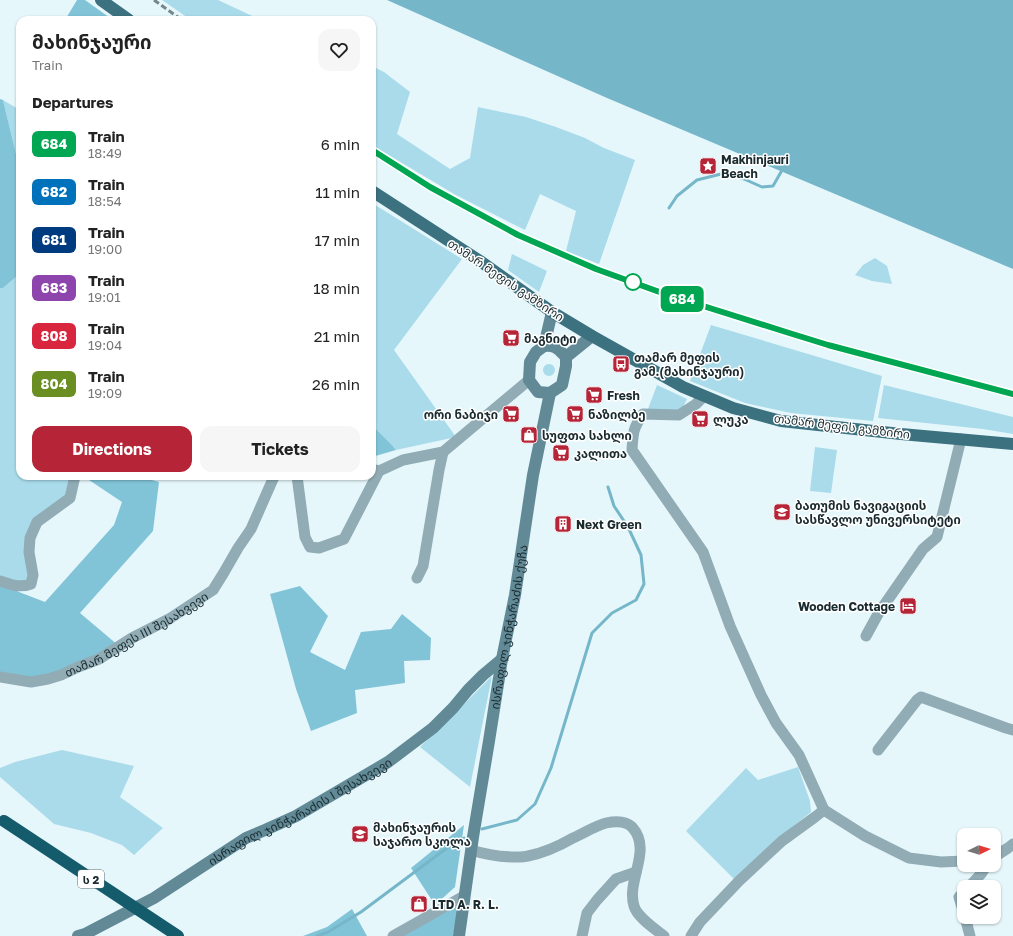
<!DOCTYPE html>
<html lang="en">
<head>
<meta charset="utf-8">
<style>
	body { margin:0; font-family:"Golos Text","Noto Sans Georgian",sans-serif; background:#f6f6f6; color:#222; height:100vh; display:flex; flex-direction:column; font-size:15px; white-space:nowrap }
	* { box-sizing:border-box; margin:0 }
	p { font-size:13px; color:#767676 }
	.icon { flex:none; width:22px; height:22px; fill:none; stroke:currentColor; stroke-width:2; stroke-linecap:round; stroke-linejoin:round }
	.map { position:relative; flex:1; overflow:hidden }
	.drawer { position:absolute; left:16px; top:16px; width:360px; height:464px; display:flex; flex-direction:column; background:#fff; border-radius:12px; box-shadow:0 1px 3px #0004 }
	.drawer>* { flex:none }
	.badge { padding:0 8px; border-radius:6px; font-size:14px; line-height:26px }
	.needle { width:26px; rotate:85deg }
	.fabs { position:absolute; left:957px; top:828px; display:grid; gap:8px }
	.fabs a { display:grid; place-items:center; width:44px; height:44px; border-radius:8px; background:#fff; box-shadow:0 1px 3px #0004; font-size:20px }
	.map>.badge { position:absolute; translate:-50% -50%; box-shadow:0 0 0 2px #fff }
	h2 { padding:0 16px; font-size:15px; line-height:36px }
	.round { display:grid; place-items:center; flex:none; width:42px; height:42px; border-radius:12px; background:#f6f6f6 }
	.summary { display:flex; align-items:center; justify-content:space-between; height:68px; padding:0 16px }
	h1 { font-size:19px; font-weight:700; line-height:30px }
	.button { display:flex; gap:8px; margin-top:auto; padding:8px 16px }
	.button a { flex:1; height:46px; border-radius:12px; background:#b52437; color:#fff; font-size:16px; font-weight:700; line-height:46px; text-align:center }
	.button a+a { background:#f6f6f6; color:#222 }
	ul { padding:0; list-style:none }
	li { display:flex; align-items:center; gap:12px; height:48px; padding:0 16px }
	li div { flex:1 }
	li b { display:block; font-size:15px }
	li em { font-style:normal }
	li .badge { min-width:44px; font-weight:700; text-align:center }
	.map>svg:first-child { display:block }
	.green { fill:#a9dbea }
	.forest { fill:#82c4d7 }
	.water { fill:#75b7c9 }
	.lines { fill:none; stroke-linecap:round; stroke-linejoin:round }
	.stream { stroke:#75b7c9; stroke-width:3 }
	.street { stroke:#91acb5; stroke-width:11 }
	.secondary { stroke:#618a96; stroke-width:12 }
	.primary { stroke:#3c717f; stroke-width:12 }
	.rail { stroke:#76878c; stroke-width:3; stroke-dasharray:6 3; stroke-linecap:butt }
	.highway-bridge { stroke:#145b6c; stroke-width:12 }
	.line-casing { stroke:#fff; stroke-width:9 }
	.line { stroke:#00a651; stroke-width:6 }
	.stop-dot { fill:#fff; stroke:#00a651; stroke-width:2 }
	.labels { text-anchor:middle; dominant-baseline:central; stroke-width:3; stroke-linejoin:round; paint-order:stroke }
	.shield { fill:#fff; stroke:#5f6b6e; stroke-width:1 }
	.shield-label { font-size:11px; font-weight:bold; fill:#1a2b30 }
	.poi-label { font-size:12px; font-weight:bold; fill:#1a2b30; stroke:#fff; text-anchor:start }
	.street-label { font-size:12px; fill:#1a2b30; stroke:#fff }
</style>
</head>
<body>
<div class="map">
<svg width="1013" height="936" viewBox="0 0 1013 936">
	<rect width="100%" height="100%" fill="#e6f7fc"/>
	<path class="green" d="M162,0H218L261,20H191Z
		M372,66L384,72L410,92L397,134L450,169L470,158L478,107L526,117L556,127L585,138L604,148L635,160L599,264L566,251L576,211L540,194L525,230L454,194L372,145Z
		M3,100L20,110V164L16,154Z
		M372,203L462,259L394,350L456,437L396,450L392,445L372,425Z
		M512,254L547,271L539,292L508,270Z
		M875,258L887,266L892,284L872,281L855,275L863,265Z
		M20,269V476H75L70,498L36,522L31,584L0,581V288H3L16,277Z
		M711,325L882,376L873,421L791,413L745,403L690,381Z
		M543 370a6 6 0 1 1 12 0a6 6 0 1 1-12 0Z
		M657,385L687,399L681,411L666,413L648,409Z
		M884,385L1013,417V434L983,429L878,418Z
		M815,447L837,450L831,493L810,491Z
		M492,676L470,787L420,747L457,711Z
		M62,750L134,766L120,797L163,828L134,855L122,845L91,833L54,824L0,777V768L15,762Z
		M798,767L810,801L811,812L781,836L735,880L686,831L746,768L758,780Z"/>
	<path class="forest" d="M77,0H85L113,20H65Z
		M0,99L3,100L16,154L20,164V269L16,277L3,288H0Z
		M372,425L392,445L396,450L372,457Z
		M83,476H146L148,479L159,482L153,531L80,613L119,646L48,679L0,677V581L19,592L45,602L114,525L122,502Z
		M300,586L328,616L310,652L345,670L361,632L391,629L402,614L431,638L430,660L404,661L405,683L355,690L357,713L311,731L296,689L270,594Z
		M464,825L455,887L435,905L411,868Z
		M459,905L453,936H402Z
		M352,909L367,936H303L327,927Z"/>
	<path class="water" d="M387,0H1013V269L607,98Z"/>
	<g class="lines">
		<path class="stream" d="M669,208L677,196L697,180L725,173L744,179L762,187L773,186L781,172
			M482,829L517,820L535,804L551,768L592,633L612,613L636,600L644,584L641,555L628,527L614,506L608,487
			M317,936L328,932L361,912L455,842L464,838"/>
		<g class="street">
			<path d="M704,396L696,404L679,415L643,414C633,428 633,433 632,450L703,552L730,626L761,695L776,723L799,755L824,810L865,836L909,858L941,862L964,861"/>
			<path d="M372,469L379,471L403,460L443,452L529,380"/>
			<path d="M297,476L305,537L310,547L319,548L344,539L379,471"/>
			<path d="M417,578L423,566L439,470L443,452"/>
			<path d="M0,581C11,585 20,588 31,584L33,575L29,552L30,538L37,522L70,498L75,476"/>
			<path d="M866,636L878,614L923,549L937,537L961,439"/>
			<path id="s1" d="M0,677L31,682L48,679L61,675L78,667L99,659L132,638L169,619L213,590L223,574L238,548L251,529L273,479L275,476"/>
			<path d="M878,750L917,700L921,697L1006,728L1013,730"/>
			<path d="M471,850C487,855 500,857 516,857C520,857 525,857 528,856C544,853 559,846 573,838C584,833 595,826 606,823C615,821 625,820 632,827C653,850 626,880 634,906C637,917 655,929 664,936"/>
			<path d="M994,857L1008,848L1013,844"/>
			<path d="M969,887L981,874L987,865"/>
			<path d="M964,892L959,897L964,914"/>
			<path d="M965,917L970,936"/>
			<path d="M393,936L464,896"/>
			<path d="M582,936L587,913L597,900L616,879L636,872"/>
			<path d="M691,936L700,922L739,881L782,841L815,817L824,810"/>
		</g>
		<g class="secondary">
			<path d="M544,346C556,345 558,349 566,357"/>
			<path d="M566,357L592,336"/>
			<path d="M550,393L538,392L529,380L530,362L536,352L544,346L552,312"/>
			<path id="s2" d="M78,936L85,934L154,898L246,838L265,830L296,816L388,762L433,728L453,708L468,690L483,675L502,659"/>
			<path id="s3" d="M459,936L473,837L489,741L502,659L515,595L533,475L550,393L562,385L566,366V357"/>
		</g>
		<path class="primary" d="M101,0L129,20
			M372,191L480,261L552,312L592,336L683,387L733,408L781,421L901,434L1013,444"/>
		<path class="rail" d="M154,0L182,20
			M372,150L430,187L518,235L596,269L665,294L786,332L827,345L1013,395"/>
		<path class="highway-bridge" d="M4,821L178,936"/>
	</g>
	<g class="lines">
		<defs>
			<path id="line" d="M372,150L430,187L518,235L596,269L665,294L786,332L828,345L1013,394"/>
		</defs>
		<use href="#line" class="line-casing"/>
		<use href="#line" class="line"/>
	</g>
	<defs>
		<symbol id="sight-square" viewBox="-11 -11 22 22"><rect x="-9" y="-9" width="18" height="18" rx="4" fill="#b52437" stroke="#fff"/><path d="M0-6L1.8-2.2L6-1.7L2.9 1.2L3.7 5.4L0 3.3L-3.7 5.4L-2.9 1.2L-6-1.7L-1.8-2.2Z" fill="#fff"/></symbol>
		<symbol id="supermarket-square" viewBox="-11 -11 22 22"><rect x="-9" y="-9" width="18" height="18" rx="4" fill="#b52437" stroke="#fff"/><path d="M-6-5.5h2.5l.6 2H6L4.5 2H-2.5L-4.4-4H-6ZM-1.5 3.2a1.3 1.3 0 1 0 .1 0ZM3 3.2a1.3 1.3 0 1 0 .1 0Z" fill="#fff"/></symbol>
		<symbol id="bus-square" viewBox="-11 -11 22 22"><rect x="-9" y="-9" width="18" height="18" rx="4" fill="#b52437" stroke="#fff"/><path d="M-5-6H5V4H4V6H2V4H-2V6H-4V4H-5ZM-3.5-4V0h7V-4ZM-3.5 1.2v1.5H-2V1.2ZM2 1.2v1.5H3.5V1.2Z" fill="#fff"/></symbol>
		<symbol id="shop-square" viewBox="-11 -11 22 22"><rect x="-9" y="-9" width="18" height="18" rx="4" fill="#b52437" stroke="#fff"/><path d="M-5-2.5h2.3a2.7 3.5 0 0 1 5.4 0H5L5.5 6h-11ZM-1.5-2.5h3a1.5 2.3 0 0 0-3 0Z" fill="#fff"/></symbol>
		<symbol id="university-square" viewBox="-11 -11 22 22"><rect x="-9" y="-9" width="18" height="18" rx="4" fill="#b52437" stroke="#fff"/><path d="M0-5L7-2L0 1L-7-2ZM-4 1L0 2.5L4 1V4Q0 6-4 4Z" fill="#fff"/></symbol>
		<symbol id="building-square" viewBox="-11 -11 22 22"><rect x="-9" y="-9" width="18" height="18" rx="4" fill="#b52437" stroke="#fff"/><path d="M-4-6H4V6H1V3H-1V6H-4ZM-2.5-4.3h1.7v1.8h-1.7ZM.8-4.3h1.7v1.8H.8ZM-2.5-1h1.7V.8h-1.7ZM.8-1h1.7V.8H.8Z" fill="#fff"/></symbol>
		<symbol id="hotel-square" viewBox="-11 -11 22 22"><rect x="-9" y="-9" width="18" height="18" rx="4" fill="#b52437" stroke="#fff"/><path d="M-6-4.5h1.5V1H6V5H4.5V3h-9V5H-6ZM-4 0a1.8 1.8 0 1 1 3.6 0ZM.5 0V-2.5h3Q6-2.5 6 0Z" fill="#fff"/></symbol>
		<symbol id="school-square" viewBox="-11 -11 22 22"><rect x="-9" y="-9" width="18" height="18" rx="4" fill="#b52437" stroke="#fff"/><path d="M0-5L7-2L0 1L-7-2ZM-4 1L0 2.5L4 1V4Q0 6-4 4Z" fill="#fff"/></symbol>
	</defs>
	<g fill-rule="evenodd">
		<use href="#sight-square" x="698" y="156" width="20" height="20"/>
		<use href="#supermarket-square" x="501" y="328" width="20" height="20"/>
		<use href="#bus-square" x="611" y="354" width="20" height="20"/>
		<use href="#supermarket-square" x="584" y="385" width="20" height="20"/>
		<use href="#supermarket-square" x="501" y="404" width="20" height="20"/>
		<use href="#supermarket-square" x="565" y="404" width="20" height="20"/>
		<use href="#supermarket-square" x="690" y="409" width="20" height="20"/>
		<use href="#shop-square" x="519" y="425" width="20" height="20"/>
		<use href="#supermarket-square" x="551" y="443" width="20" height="20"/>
		<use href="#university-square" x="772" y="502" width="20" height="20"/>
		<use href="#building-square" x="553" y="514" width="20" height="20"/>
		<use href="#hotel-square" x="898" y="596" width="20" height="20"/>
		<use href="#school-square" x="350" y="824" width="20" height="20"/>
		<use href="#shop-square" x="409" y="894" width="20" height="20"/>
	</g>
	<circle class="stop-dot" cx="633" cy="282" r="8"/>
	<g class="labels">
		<rect class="shield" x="78" y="870" width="26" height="18" rx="3"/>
		<g class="shield-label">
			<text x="91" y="879">ს 2</text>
		</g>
		<g class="poi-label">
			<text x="721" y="159">Makhinjauri<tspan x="721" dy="14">Beach</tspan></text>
			<text x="524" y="338">მაგნიტი</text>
			<text x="634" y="357">თამარ მეფის<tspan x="634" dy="14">გამ.(მახინჯაური)</tspan></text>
			<text x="607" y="395">Fresh</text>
			<text x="498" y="414" text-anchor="end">ორი ნაბიჯი</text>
			<text x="588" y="414">ნაზილბე</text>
			<text x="713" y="419">ლუკა</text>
			<text x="542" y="435">სუფთა სახლი</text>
			<text x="574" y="453">კალითა</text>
			<text x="795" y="505">ბათუმის ნავიგაციის<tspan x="795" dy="14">სასწავლო უნივერსიტეტი</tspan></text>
			<text x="576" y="524">Next Green</text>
			<text x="895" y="606" text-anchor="end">Wooden Cottage</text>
			<text x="373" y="827">მახინჯაურის<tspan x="373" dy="14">საჯარო სკოლა</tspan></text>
			<text x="432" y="904">LTD A. R. L.</text>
		</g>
		<g class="street-label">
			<text transform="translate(506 280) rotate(34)">თამარ მეფის გამზირი</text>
			<text transform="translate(842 426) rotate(7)">თამარ მეფის გამზირი</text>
			<text stroke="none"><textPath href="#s3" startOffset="313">ისრაფილ ჯინჭარაძის ქუჩა</textPath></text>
			<text stroke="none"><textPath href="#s1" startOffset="148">თამარ მეფეს III შესახვევი</textPath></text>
			<text stroke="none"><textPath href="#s2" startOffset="255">ისრაფილ ჯინჭარაძის I შესახვევი</textPath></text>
		</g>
	</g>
</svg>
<div class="fabs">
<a><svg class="needle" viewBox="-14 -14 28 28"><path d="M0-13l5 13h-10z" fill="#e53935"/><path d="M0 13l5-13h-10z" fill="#767676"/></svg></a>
<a><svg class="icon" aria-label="layers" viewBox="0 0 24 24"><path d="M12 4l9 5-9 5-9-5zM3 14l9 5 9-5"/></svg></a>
</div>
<b class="badge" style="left:682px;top:299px;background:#00a651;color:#fff">684</b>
<section class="drawer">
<div class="summary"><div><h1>მახინჯაური</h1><p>Train</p></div><a class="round"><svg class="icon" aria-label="heart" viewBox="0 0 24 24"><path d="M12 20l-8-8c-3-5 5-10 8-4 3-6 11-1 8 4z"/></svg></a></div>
<h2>Departures</h2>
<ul>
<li><span class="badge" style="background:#00a651;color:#fff">684</span><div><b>Train</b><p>18:49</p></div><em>6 min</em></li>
<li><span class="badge" style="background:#0072bc;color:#fff">682</span><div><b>Train</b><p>18:54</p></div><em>11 min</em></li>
<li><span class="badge" style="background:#003b80;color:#fff">681</span><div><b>Train</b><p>19:00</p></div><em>17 min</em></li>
<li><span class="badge" style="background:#8e44ad;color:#fff">683</span><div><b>Train</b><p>19:01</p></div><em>18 min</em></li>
<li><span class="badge" style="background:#d7263d;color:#fff">808</span><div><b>Train</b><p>19:04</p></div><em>21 min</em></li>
<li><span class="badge" style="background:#6b8e23;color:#fff">804</span><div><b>Train</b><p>19:09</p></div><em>26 min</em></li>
</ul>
<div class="button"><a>Directions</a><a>Tickets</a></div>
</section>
</div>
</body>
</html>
